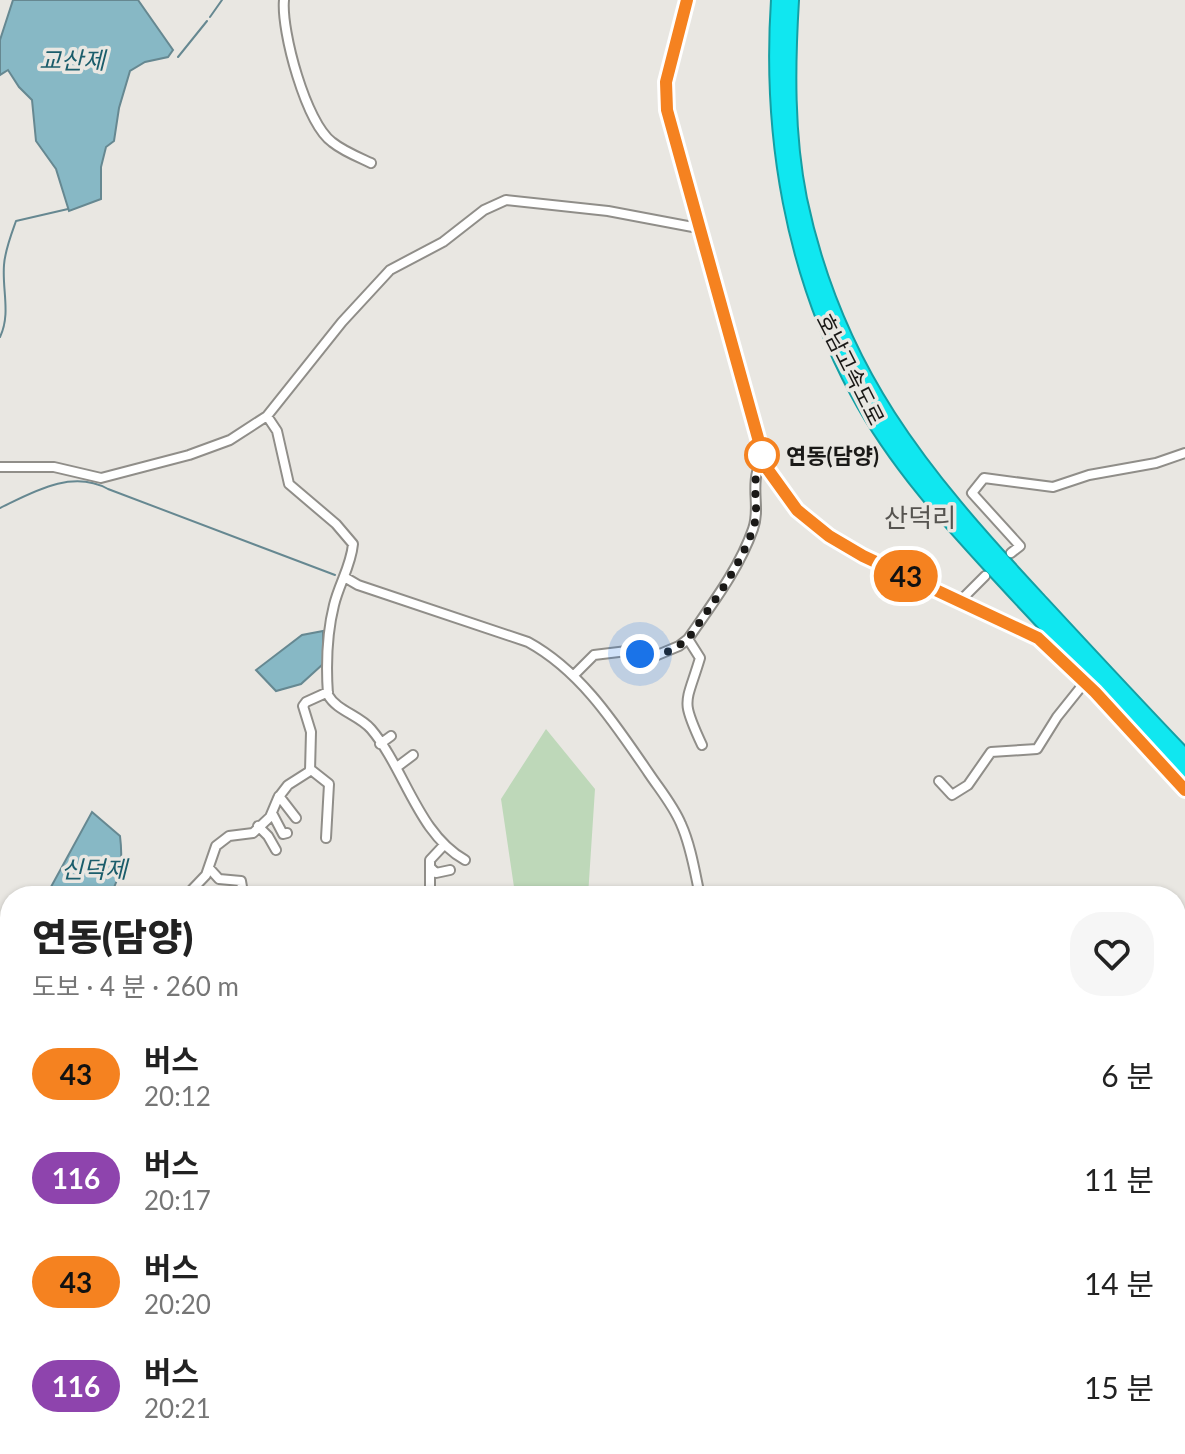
<!DOCTYPE html>
<html lang="ko">
<head>
<meta charset="utf-8">
<style>
	body { margin:0; font-family:Lato,"Noto Sans KR",sans-serif; background:#f6f6f6; color:#222; height:100vh; display:flex; flex-direction:column; font-size:30px; white-space:nowrap }
	* { box-sizing:border-box; margin:0 }
	p { font-size:26px; color:#767676 }
	.icon { flex:none; width:44px; height:44px; fill:none; stroke:currentColor; stroke-width:2; stroke-linecap:round; stroke-linejoin:round }
	.map { position:relative; flex:1; overflow:hidden }
	.sheet { position:absolute; left:0px; top:886px; width:1186px; height:568px; display:flex; flex-direction:column; background:#fff; border-radius:32px 32px 0 0; box-shadow:0 2px 6px #0004 }
	.sheet>* { flex:none }
	.badge { padding:0 16px; border-radius:26px; font-size:28px; line-height:52px }
	.you { position:absolute; width:40px; height:40px; margin:-20px; border:6px solid #fff; border-radius:50%; background:#1a73e8; box-shadow:0 0 0 12px #1a73e833 }
	.map>.badge { position:absolute; translate:-50% -50%; box-shadow:0 0 0 4px #fff }
	.round { display:grid; place-items:center; flex:none; width:84px; height:84px; border-radius:32px; background:#f6f6f6 }
	.head { display:flex; align-items:center; justify-content:space-between; height:136px; padding:0 32px }
	h1 { font-size:38px; font-weight:800; line-height:60px }
	ul { padding:0; list-style:none }
	li { display:flex; align-items:center; gap:24px; height:104px; padding:0 32px }
	li div { flex:1 }
	li b { display:block; font-size:30px }
	li em { font-style:normal }
	li .badge { min-width:88px; font-weight:700; text-align:center }
	.map>svg:first-child { display:block }
	.green { fill:#bed8b9 }
	.water { fill:#87b8c5; stroke:#668891; stroke-width:2 }
	.lines { fill:none; stroke-linecap:round; stroke-linejoin:round }
	.stream { stroke:#668891; stroke-width:2 }
	.street-casing { stroke:#908e89; stroke-width:12 }
	.secondary-casing { stroke:#908e89; stroke-width:15 }
	.highway-casing { stroke:#149fa4; stroke-width:18 }
	.street { stroke:#fff; stroke-width:8 }
	.secondary { stroke:#b7f8fa; stroke-width:11 }
	.highway { stroke:#10e7f0; stroke-width:14 }
	.line-casing { stroke:#fff; stroke-width:18 }
	.line { stroke:#f58220; stroke-width:12 }
	.walk { stroke:#1a1917; stroke-width:8; stroke-dasharray:0 14.4 }
	.stop-dot { fill:#fff; stroke:#f58220; stroke-width:4 }
	.labels { text-anchor:middle; dominant-baseline:central; stroke-width:7; stroke-linejoin:round; paint-order:stroke }
	.street-label { font-size:22px; fill:#1a1917; stroke:#e9e7e2 }
	.stop-label { font-size:22px; font-weight:bold; fill:#1a1917; stroke:#e9e7e2; text-anchor:start }
	.water-label { font-size:24px; font-style:italic; fill:#1b5d6b; stroke:#e9e7e2 }
	.quarter-label { font-size:26px; fill:#565450; stroke:#e9e7e2 }
</style>
</head>
<body>
<div class="map">
<svg width="1185" height="1454" viewBox="0 0 1185 1454">
	<rect width="100%" height="100%" fill="#e9e7e2"/>
	<path class="green" d="M546,729L595,789L588,896H503L514,887L501,799Z
		M0,1181H10V1444H629L612,1454H0Z"/>
	<path class="water" d="M13,0H138L173,50L168,57L145,62L130,71L119,108L114,141L106,147L101,167V199L69,211L56,169L36,141L32,100L19,87L8,70L0,75V40Z
		M323,631V664L301,684L276,691L256,670L302,635Z
		M92,812L120,836C123,860 121,875 110,896H46Z"/>
	<g class="lines">
		<path class="stream" d="M210,17L222,0
			M178,57L207,21
			M0,337C11,314 2,290 4,265C5,250 11,235 16,221L68,209
			M0,508C33,492 72,469 108,489L335,575"/>
		<defs>
			<path id="street" d="M284,0C281,31 306,123 332,142C343,151 358,157 371,163
				M267,416L277,431L289,484L336,524L353,544C351,566 339,584 334,605C327,633 326,666 328,695C337,711 359,715 371,729C405,769 418,834 465,860
				M0,467H54L101,478L189,455L230,440L267,416L342,322L390,270L443,242L484,210L506,200L608,211L698,228
				M1011,553L1020,546L972,493L984,478L1053,487L1089,475L1156,463L1185,453
				M346,578L358,585L528,642C581,671 615,724 648,772C660,790 673,805 681,824C691,846 695,873 700,896
				M960,601L985,576
				M574,675L594,655L627,651L655,656L679,646L688,639
				M380,744L391,736
				M702,745C680,698 686,705 700,658L688,639C712,604 739,569 753,529C760,510 752,491 757,472L766,467
				M397,767L413,755
				M310,769L329,784L326,838
				M939,781L952,795L968,785L991,752L1037,749L1057,717L1085,682
				M279,796L296,818
				M272,813L283,834L287,833
				M258,826L268,836L276,850
				M209,868L219,879L241,881L242,887L238,896
				M431,868L436,873L450,870
				M430,890V860L444,845
				M186,896L206,875L216,846L229,836L253,833L270,817L278,798L288,785L310,771L311,732L303,706L306,702L328,692
				M1176,976L1185,974
				M1176,1176L1185,1175
				M775,1444L781,1454
				M1175,1444L1179,1454"/>
			<path id="secondary" d="M687,0L666,82L667,110L766,467L797,510L829,536L863,556L1038,638L1095,692L1185,790"/>
			<path id="highway" d="M779,0C770,136 793,271 858,392C899,469 961,533 1019,596C1074,655 1130,714 1185,773
				M791,0C787,66 786,134 799,199C835,371 921,474 1036,598C1086,652 1135,705 1185,757"/>
		</defs>
		<use href="#street" class="street-casing"/>
		<use href="#secondary" class="secondary-casing"/>
		<use href="#highway" class="highway-casing"/>
		<use href="#street" class="street"/>
		<use href="#secondary" class="secondary"/>
		<use href="#highway" class="highway"/>
	</g>
	<g class="lines">
		<defs>
			<path id="line" d="M687,0L666,82L667,110L766,467L797,510L829,536L863,556L1038,638L1095,692L1185,790"/>
		</defs>
		<use href="#line" class="line-casing"/>
		<use href="#line" class="line"/>
		<path class="walk" d="M640,654C657,660 675,649 688,639C712,604 739,569 753,529C760,510 752,491 757,472L766,467L759,444L762,455"/>
	</g>
	<circle class="stop-dot" cx="762" cy="455" r="16"/>
	<g class="labels">
		<g class="street-label">
			<text transform="translate(851 369) rotate(63)">호남고속도로</text>
		</g>
		<g class="stop-label">
			<text x="786" y="455">연동(담양)</text>
		</g>
		<g class="water-label">
			<text x="72" y="59">교산제</text>
			<text x="94" y="868">신덕제</text>
		</g>
		<g class="quarter-label">
			<text x="920" y="517">산덕리</text>
		</g>
	</g>
</svg>
<div class="you" style="left:640px;top:654px"></div>
<b class="badge" style="left:906px;top:576px;background:#f58220;color:#111">43</b>
<section class="sheet">
<div class="head"><div><h1>연동(담양)</h1><p>도보 · 4 분 · 260 m</p></div><a class="round"><svg class="icon" aria-label="heart" viewBox="0 0 24 24"><path d="M12 20l-8-8c-3-5 5-10 8-4 3-6 11-1 8 4z"/></svg></a></div>
<ul>
<li><span class="badge" style="background:#f58220;color:#111">43</span><div><b>버스</b><p>20:12</p></div><em>6 분</em></li>
<li><span class="badge" style="background:#8e44ad;color:#fff">116</span><div><b>버스</b><p>20:17</p></div><em>11 분</em></li>
<li><span class="badge" style="background:#f58220;color:#111">43</span><div><b>버스</b><p>20:20</p></div><em>14 분</em></li>
<li><span class="badge" style="background:#8e44ad;color:#fff">116</span><div><b>버스</b><p>20:21</p></div><em>15 분</em></li>
</ul>
</section>
</div>
</body>
</html>
